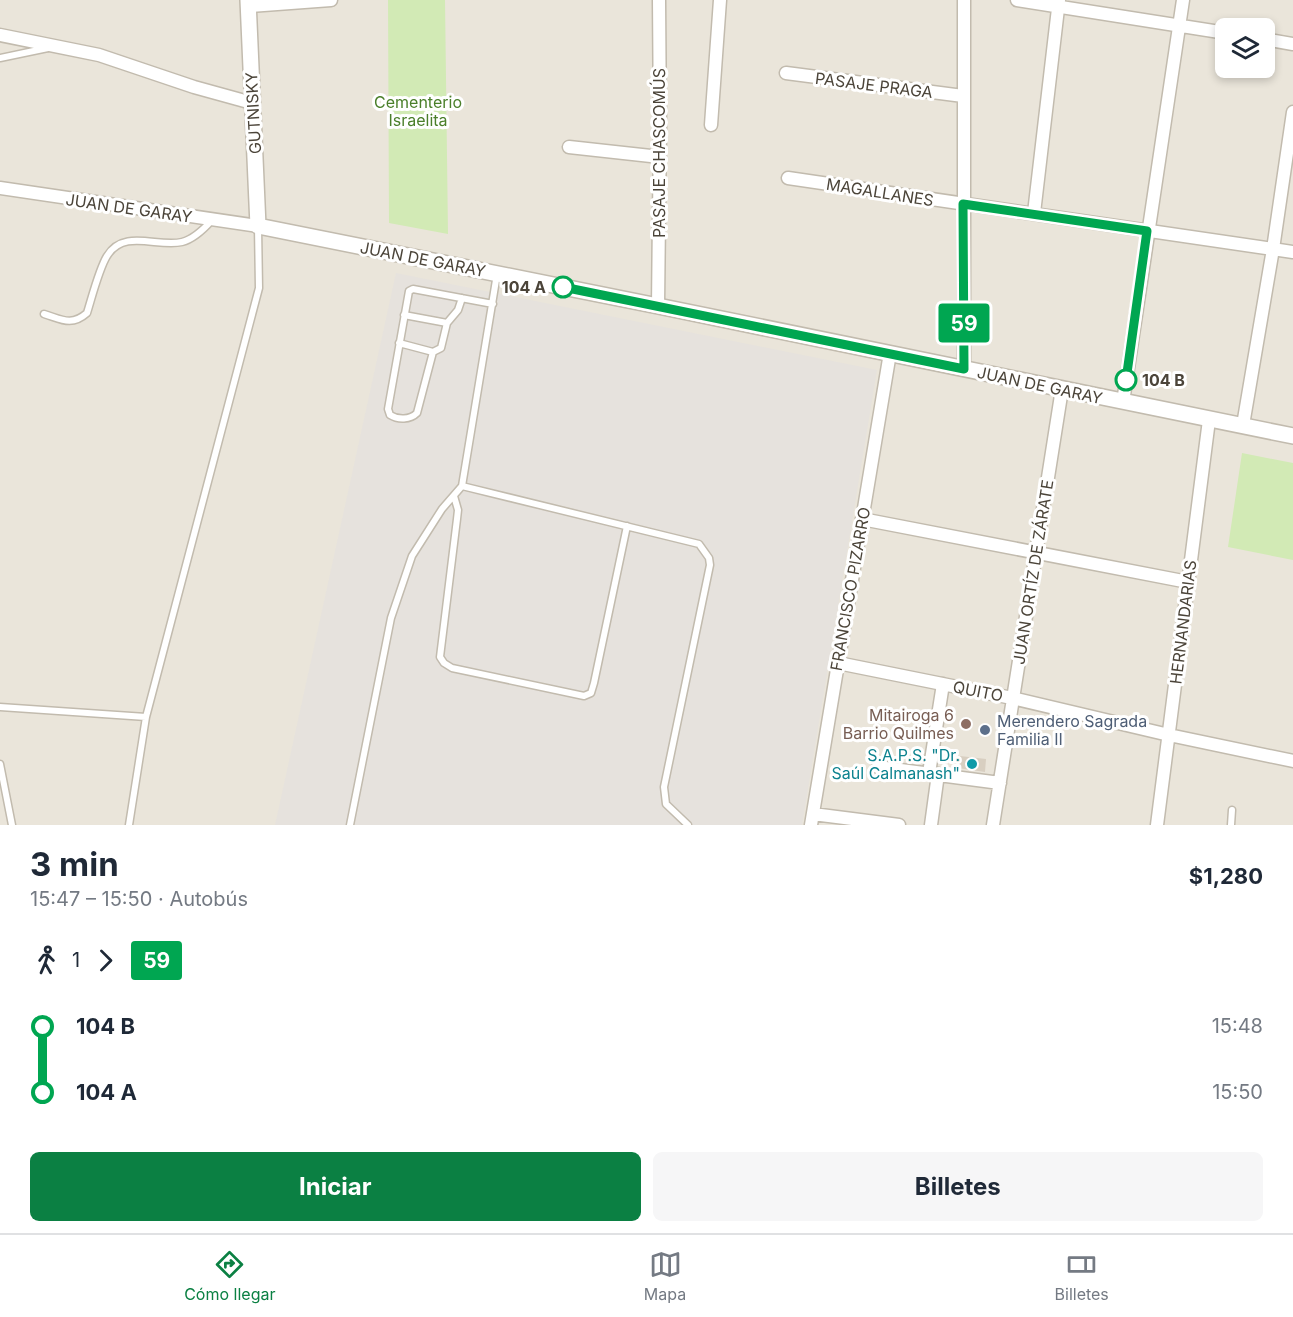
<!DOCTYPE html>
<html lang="es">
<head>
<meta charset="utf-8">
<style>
	body { margin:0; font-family:Inter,sans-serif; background:#f6f6f7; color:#1f2937; height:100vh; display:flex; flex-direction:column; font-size:22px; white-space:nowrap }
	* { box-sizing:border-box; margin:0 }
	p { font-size:20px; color:#747a83 }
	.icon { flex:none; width:33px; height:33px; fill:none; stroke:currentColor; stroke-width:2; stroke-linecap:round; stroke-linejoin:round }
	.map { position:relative; height:825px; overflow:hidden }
	.sheet { display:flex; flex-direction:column; background:#fff; flex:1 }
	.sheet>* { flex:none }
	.badge { padding:0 12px; border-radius:4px; font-size:21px; line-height:39px }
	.buttons { position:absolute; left:1215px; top:18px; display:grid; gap:12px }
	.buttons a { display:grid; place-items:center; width:60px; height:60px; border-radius:9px; background:#fff; box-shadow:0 3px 9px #0003; font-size:30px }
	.map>.badge { position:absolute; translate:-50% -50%; box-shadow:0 0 0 3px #fff }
	.legs { display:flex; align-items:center; gap:9px; height:66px; padding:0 30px; font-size:20px }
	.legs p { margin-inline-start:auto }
	.summary { display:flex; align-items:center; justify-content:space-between; height:102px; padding:0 30px }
	h1 { font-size:33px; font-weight:700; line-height:45px }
	.action { display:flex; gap:12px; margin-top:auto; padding:12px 30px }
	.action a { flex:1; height:69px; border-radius:9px; background:#0b8043; color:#fff; font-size:24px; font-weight:700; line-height:69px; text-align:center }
	.action a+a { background:#f6f6f7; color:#1f2937 }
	ul { padding:0 30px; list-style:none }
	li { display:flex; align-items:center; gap:21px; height:66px; font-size:22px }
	li i { display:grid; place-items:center; width:9px; height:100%; margin:0 8px; background:currentColor }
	li i::after { content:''; width:15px; height:15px; margin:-8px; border:4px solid; border-radius:50%; background:#fff }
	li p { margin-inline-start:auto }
	li:first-child i { background:linear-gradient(#0000 50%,currentColor 0) }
	li:last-child i { background:linear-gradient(currentColor 50%,#0000 0) }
	.tabs { display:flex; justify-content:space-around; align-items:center; height:84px; border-top:2px solid #e0e1e3; background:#fff; font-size:16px; color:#747a83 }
	.tabs a { display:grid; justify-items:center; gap:3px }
	.tabs .active { color:#0b8043 }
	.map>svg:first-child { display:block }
	.residential { fill:#eae5da; fill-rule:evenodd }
	.industrial { fill:#e6e2dd }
	.green { fill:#d2eab5 }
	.building { fill:#d8cfc1 }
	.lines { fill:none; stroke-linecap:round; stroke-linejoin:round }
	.service-casing { stroke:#c2bbae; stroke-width:9 }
	.minor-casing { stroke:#c2bbae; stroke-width:15 }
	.tertiary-casing { stroke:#c2bbae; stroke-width:18 }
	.service { stroke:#fff; stroke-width:6 }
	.minor { stroke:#fff; stroke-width:12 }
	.tertiary { stroke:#fff; stroke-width:15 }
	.line-1-casing { stroke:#fff; stroke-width:14 }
	.line-1 { stroke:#00a651; stroke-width:9 }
	.stop-1-dot { fill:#fff; stroke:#00a651; stroke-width:3 }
	.education-dot { fill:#8d6e63; stroke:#fff; stroke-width:2 }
	.service-dot { fill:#5c6f8a; stroke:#fff; stroke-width:2 }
	.culture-dot { fill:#0f9aa8; stroke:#fff; stroke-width:2 }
	.labels { text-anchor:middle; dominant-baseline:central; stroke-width:6; stroke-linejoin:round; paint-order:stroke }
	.street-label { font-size:16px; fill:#4b4439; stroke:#fff }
	.park-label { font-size:16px; fill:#4a7f2a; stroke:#fff }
	.stop-label { font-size:16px; font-weight:bold; fill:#4b4439; stroke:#fff; text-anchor:end }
	.education-label { font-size:16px; fill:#785e54; stroke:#fff; text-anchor:end }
	.service-label { font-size:16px; fill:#4e5e75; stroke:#fff; text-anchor:start }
	.culture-label { font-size:16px; fill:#0d838f; stroke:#fff; text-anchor:end }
</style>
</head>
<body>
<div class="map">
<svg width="1293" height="825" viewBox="0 0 1293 825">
	<rect width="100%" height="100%" fill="#f6f3ec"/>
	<path class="residential" d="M0,0H1293V825H0ZM1226,28H1264V68H1226Z"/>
	<path class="industrial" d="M396,273L877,370L802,825H275Z"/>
	<path class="green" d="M388,0H445L448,234L389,223Z
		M1242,453L1293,463V560L1228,547Z"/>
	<path class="building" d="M960,756L986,759L985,772L958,768Z"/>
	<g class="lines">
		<defs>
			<path id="service" d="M0,58L48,48
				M497,274L462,486L699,544L709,558L710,565L664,787L666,804L688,825
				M44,314C61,319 71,327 87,313C92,297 99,269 107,256C124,228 158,248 182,242C194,239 204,229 212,220
				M404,315L447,323
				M399,343L433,352L441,348L447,323L458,310L462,298
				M433,352L417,413C410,420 398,420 390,415L388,409L409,291L413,289L493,304
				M454,496L458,510L457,519L440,657L444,663L452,668L584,696L591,693L594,683L627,526
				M0,707L146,717
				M0,764L12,825
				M129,825L146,717L259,288L258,227
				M350,825L391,618L412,556L442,509L462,486
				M1231,825L1232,810"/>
			<path id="minor" d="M1017,0L1226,33
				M249,6L331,0
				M0,35L99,55L194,87L252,103
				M1264,39L1293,44
				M786,73L963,96
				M711,125L720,0
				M569,147L660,157
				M788,178L1293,252
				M0,188L258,226
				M1034,213L1059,0
				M658,306L660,127L659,0
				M964,369V0
				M1123,402L1183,0
				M1243,425L1273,249L1293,112
				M862,519L1188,582
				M838,663L1012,698L1169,735L1293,761
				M878,767L1000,783
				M929,773L943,684
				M813,814L899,825
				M811,825L890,353
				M931,825L938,774
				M993,825L1062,389
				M1157,825L1209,420"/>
			<path id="tertiary" d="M248,0L258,226L658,306L1293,436"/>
		</defs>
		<use href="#service" class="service-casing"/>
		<use href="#minor" class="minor-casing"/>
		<use href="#tertiary" class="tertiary-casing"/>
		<use href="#service" class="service"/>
		<use href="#minor" class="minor"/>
		<use href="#tertiary" class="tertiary"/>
	</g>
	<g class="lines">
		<defs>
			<path id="line-1" d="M563,287L964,369L963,204L1147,231L1126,380"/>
		</defs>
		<use href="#line-1" class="line-1-casing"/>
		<use href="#line-1" class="line-1"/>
	</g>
	<g class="stop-1-dot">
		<circle cx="563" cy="287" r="10"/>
		<circle cx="1126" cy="380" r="10"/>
	</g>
	<circle class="education-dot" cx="966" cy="724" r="6"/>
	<circle class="service-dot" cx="985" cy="730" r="6"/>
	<circle class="culture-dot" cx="972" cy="764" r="6"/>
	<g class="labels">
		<g class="street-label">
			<text transform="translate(874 85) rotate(7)">PASAJE PRAGA</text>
			<text transform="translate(253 113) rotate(-93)">GUTNISKY</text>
			<text transform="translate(659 153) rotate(-90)">PASAJE CHASCOMÚS</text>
			<text transform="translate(880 192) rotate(9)">MAGALLANES</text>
			<text transform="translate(129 208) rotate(8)">JUAN DE GARAY</text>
			<text transform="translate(423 259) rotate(11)">JUAN DE GARAY</text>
			<text transform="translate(1040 385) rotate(12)">JUAN DE GARAY</text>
			<text transform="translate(1033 572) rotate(-81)">JUAN ORTÍZ DE ZÁRATE</text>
			<text transform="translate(850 589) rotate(-80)">FRANCISCO PIZARRO</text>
			<text transform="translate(1183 622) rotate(-83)">HERNANDARIAS</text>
			<text transform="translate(978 691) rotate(11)">QUITO</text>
		</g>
		<g class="park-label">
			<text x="418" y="102">Cementerio<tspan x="418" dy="18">Israelita</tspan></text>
		</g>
		<g class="stop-label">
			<text x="546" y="287">104 A</text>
			<text x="1142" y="380" text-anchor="start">104 B</text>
		</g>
		<g class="education-label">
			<text x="954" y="715">Mitairoga 6<tspan x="954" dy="18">Barrio Quilmes</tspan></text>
		</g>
		<g class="service-label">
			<text x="997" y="721">Merendero Sagrada<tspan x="997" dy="18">Familia II</tspan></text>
		</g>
		<g class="culture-label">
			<text x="960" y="755">S.A.P.S. "Dr.<tspan x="960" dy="18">Saúl Calmanash"</tspan></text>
		</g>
	</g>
</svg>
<div class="buttons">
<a><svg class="icon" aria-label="layers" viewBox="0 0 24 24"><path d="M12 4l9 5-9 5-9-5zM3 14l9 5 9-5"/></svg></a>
</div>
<b class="badge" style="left:964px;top:323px;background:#00a651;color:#fff">59</b>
</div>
<section class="sheet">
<div class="summary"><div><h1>3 min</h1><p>15:47 – 15:50 · Autobús</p></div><b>$1,280</b></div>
<div class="legs"><svg class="icon" aria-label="walk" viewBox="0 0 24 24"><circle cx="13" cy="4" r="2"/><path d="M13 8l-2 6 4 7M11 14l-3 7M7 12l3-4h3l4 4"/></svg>1<svg class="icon" aria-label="forward" viewBox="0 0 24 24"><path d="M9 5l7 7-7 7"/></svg><b class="badge" style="background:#00a651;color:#fff">59</b></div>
<ul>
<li><i style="color:#00a651"></i><b>104 B</b><p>15:48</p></li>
<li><i style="color:#00a651"></i><b>104 A</b><p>15:50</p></li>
</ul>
<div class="action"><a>Iniciar</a><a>Billetes</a></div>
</section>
<nav class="tabs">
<a class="active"><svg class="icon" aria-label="directions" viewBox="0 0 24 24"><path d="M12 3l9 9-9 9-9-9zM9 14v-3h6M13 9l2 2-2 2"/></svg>Cómo llegar</a>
<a><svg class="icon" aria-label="map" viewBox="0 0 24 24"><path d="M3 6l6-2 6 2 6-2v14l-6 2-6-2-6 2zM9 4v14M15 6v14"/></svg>Mapa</a>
<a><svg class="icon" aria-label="tickets" viewBox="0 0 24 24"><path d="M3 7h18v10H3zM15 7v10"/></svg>Billetes</a>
</nav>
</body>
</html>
